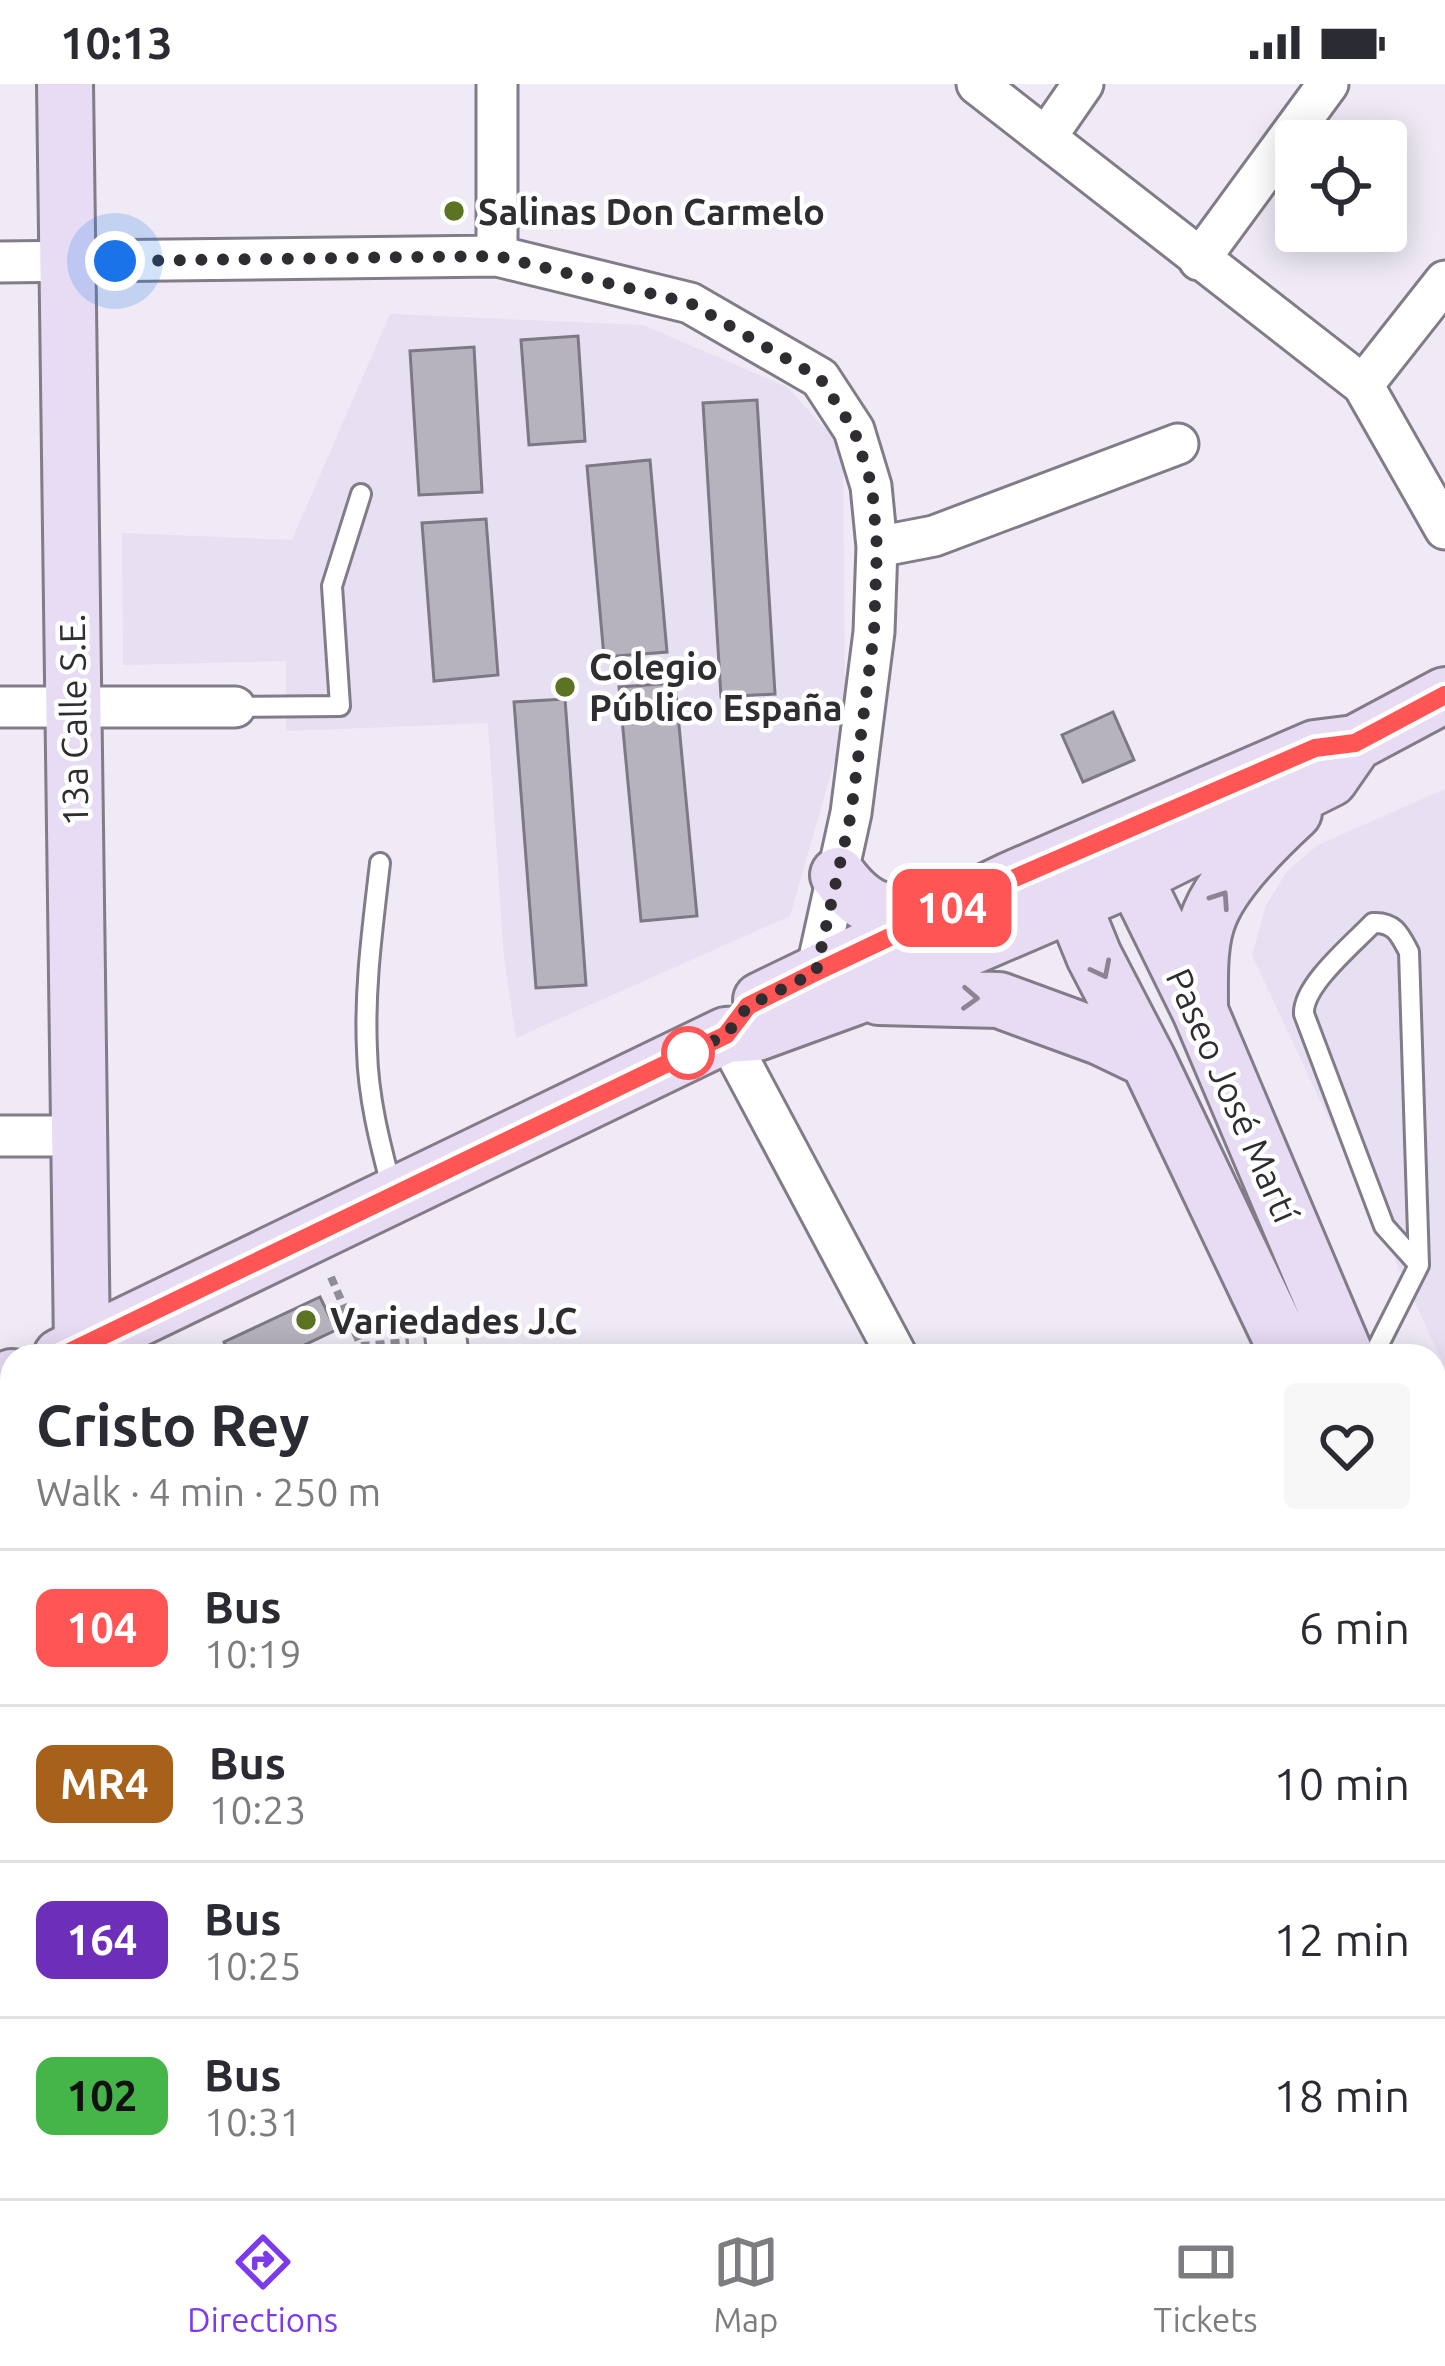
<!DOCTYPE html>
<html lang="en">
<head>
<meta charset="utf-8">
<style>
	body { margin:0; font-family:Ubuntu,sans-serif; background:#f7f7f7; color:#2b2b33; height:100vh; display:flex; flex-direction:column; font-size:45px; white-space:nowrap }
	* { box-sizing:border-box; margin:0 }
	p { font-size:39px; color:#7c7c81 }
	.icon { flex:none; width:66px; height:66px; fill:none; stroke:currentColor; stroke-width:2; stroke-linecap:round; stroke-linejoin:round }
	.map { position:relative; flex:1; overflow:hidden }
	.panel { position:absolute; left:0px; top:1260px; width:1446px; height:855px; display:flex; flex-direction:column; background:#fff; border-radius:36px 36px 0 0; box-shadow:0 6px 30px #0003 }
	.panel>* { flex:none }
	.badge { padding:0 24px; border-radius:18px; font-size:42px; line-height:78px }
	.controls { position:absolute; left:1275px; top:36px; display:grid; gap:24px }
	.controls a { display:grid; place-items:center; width:132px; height:132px; border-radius:12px; background:#fff; box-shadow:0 6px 30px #0003; font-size:60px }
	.you { position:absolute; width:60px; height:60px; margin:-30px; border:9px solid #fff; border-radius:50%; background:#1a73e8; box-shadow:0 0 0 18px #1a73e833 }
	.map>.badge { position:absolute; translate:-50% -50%; box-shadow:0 0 0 6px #fff }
	.round { display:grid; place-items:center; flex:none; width:126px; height:126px; border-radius:12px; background:#f7f7f7 }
	.headline { display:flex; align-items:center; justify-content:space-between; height:204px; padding:0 36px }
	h1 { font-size:57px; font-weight:600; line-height:90px }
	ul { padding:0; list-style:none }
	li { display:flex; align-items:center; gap:36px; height:156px; padding:0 36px; border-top:3px solid #e1e1e2 }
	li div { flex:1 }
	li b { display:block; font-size:45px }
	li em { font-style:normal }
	li .badge { min-width:132px; font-weight:700; text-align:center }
	.status { display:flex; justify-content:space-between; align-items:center; height:84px; padding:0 60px; background:#fff; direction:ltr }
	.status svg { height:33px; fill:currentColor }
	.tab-bar { display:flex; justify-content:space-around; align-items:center; height:168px; border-top:3px solid #e1e1e2; background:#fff; font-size:33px; color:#7c7c81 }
	.tab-bar a { display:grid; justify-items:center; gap:6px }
	.tab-bar .active { color:#7c3aed }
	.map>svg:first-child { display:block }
	.built { fill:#e7dff2 }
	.building { fill:#b7b3be; stroke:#7d7883; stroke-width:3 }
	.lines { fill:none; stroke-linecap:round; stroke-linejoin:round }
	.lane-casing { stroke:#817c87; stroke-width:24 }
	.street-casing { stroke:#817c87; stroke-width:45 }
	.secondary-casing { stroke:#817c87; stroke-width:60 }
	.path { stroke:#918d96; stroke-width:8; stroke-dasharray:9 6; stroke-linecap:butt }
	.lane { stroke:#fff; stroke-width:18 }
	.street { stroke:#fff; stroke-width:39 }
	.secondary { stroke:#e8dcf5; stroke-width:54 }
	.oneway { stroke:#8c8493 }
	.line-casing { stroke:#fff; stroke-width:27 }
	.line { stroke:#f55; stroke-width:18 }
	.walk { stroke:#2f2d31; stroke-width:12; stroke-dasharray:0 21.6 }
	.poi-dot { fill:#5c7324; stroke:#fff; stroke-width:4.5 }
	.stop-dot { fill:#fff; stroke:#f55; stroke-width:6 }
	.labels { text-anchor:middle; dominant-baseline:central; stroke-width:9; stroke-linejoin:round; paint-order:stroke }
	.poi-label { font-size:36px; font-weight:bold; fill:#2f2d31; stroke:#fff; text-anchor:start }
	.street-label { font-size:36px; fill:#2f2d31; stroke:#fff }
</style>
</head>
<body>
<div class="status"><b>10:13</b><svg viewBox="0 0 49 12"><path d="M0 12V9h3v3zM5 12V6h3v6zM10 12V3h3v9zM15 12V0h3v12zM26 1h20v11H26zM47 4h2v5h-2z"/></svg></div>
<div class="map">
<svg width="1445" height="2114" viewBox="0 0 1445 2114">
	<rect width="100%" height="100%" fill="#efeaf6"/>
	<path class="built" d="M390,230L643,241L787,303L843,364L845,640L790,832L516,954L504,874L488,639L286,647V577L123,581L122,449L292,456Z
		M1445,705V1283L1252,871L1266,821L1288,786L1318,761Z"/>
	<path class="building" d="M578,252L585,357L529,361L521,256Z
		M474,263L482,408L419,411L410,267Z
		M757,316L775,610L721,613L703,319Z
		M650,376L667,568L604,573L587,382Z
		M486,435L498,591L434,597L422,439Z
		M675,599L697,832L641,837L619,603Z
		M565,615L586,901L536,904L514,618Z
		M1113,628L1134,676L1083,698L1062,651Z
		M320,1213L336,1246L281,1272H230L224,1258Z"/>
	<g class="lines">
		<defs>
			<path id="lane" d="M235,623L340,622L332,502L361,410
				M380,779C373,841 364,903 367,966C368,1013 380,1060 392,1105
				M1373,1272L1419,1181L1409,868C1400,851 1395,838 1373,839C1353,860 1302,902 1304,930L1384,1142L1419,1181"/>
			<path id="street" d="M497,0V172
				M977,0L1363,301L1445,445
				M1047,52L1083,0
				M1199,176L1328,0
				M0,178L497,172L690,219L820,294L854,346L871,402L877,463L874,548L851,729L816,888
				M1363,301L1445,197
				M877,463L934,452L1178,360
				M0,623H235
				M726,951L897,1272
				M0,1052H79
				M446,1254L448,1272
				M1434,1521L1445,1519
				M1434,1958L1445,1956
				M0,2090L12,2089
				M44,2103V2114
				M1101,2103V2114
				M465,2114L466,2103
				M825,2114V2103"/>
			<path id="secondary" d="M65,0L82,1263
				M1118,760L1200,927L1346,1272
				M1059,786L1094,872L1148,976L1289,1272
				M838,791C869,833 889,830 938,825
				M879,913L999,916L1100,953L1148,976
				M761,916L1010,796L1315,664L1355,659L1445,611
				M1200,925C1200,896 1198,857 1210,830C1224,796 1267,753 1294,728
				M61,1272L726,951L757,949L853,914L1134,793L1330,695L1355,659
				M0,1298L12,1293
				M1434,1635L1445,1696"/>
		</defs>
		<use href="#lane" class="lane-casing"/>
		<use href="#street" class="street-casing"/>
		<use href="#secondary" class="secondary-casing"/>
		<path class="path" d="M331,1193L361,1262L409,1258"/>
		<use href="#lane" class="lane"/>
		<use href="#street" class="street"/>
		<use href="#secondary" class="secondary"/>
	</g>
	<defs><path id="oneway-chevron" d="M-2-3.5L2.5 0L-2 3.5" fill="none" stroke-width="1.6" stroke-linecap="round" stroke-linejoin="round" transform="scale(3)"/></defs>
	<g class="oneway">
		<use href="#oneway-chevron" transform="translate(1221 815) rotate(-56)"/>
		<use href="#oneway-chevron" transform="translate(1102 886) rotate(63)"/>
		<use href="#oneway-chevron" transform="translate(970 914) rotate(3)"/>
	</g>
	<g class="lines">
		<defs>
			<path id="line" d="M61,1272L726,951L748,922L816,888L1010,796L1315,664L1355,659L1445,611"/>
		</defs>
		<use href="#line" class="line-casing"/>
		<use href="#line" class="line"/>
		<path class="walk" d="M115,177L497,172L690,219L820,294L854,346L872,402L877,463L874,548L851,730L816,888L748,922L726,951L688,969"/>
	</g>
	<g class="poi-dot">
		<circle cx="454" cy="127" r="12"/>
		<circle cx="565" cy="603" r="12"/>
		<circle cx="306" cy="1236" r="12"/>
	</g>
	<circle class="stop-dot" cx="688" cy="969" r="24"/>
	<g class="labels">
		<g class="poi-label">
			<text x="478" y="127">Salinas Don Carmelo</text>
			<text x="589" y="582">Colegio<tspan x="589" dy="41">Público España</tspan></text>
			<text x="330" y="1236">Variedades J.C</text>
		</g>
		<g class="street-label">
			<text transform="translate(73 636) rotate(-91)">13a Calle S.E.</text>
			<text transform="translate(1233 1011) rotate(66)">Paseo José Martí</text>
		</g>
	</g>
</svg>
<div class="controls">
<a><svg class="icon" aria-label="locate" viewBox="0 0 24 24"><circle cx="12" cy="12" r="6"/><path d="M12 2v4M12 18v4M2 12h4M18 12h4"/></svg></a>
</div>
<div class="you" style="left:115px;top:177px"></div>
<b class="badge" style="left:952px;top:824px;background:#f55;color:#fff">104</b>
<section class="panel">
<div class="headline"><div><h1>Cristo Rey</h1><p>Walk · 4 min · 250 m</p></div><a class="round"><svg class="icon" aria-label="heart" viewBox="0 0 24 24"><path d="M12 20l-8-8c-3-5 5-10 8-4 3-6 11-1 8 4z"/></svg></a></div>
<ul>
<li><span class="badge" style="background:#f55;color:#fff">104</span><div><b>Bus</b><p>10:19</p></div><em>6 min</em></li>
<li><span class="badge" style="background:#a8611a;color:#fff">MR4</span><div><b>Bus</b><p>10:23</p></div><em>10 min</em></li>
<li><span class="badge" style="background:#6d2fba;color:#fff">164</span><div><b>Bus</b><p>10:25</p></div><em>12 min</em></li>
<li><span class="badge" style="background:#45b549;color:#111">102</span><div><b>Bus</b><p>10:31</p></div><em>18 min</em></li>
</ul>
</section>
</div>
<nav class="tab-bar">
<a class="active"><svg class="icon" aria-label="directions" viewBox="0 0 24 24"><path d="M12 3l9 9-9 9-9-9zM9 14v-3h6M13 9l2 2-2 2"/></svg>Directions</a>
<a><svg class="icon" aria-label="map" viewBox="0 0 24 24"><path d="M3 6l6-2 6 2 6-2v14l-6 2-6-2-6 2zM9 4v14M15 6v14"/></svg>Map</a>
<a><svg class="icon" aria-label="tickets" viewBox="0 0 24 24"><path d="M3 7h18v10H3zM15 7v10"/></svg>Tickets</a>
</nav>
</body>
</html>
